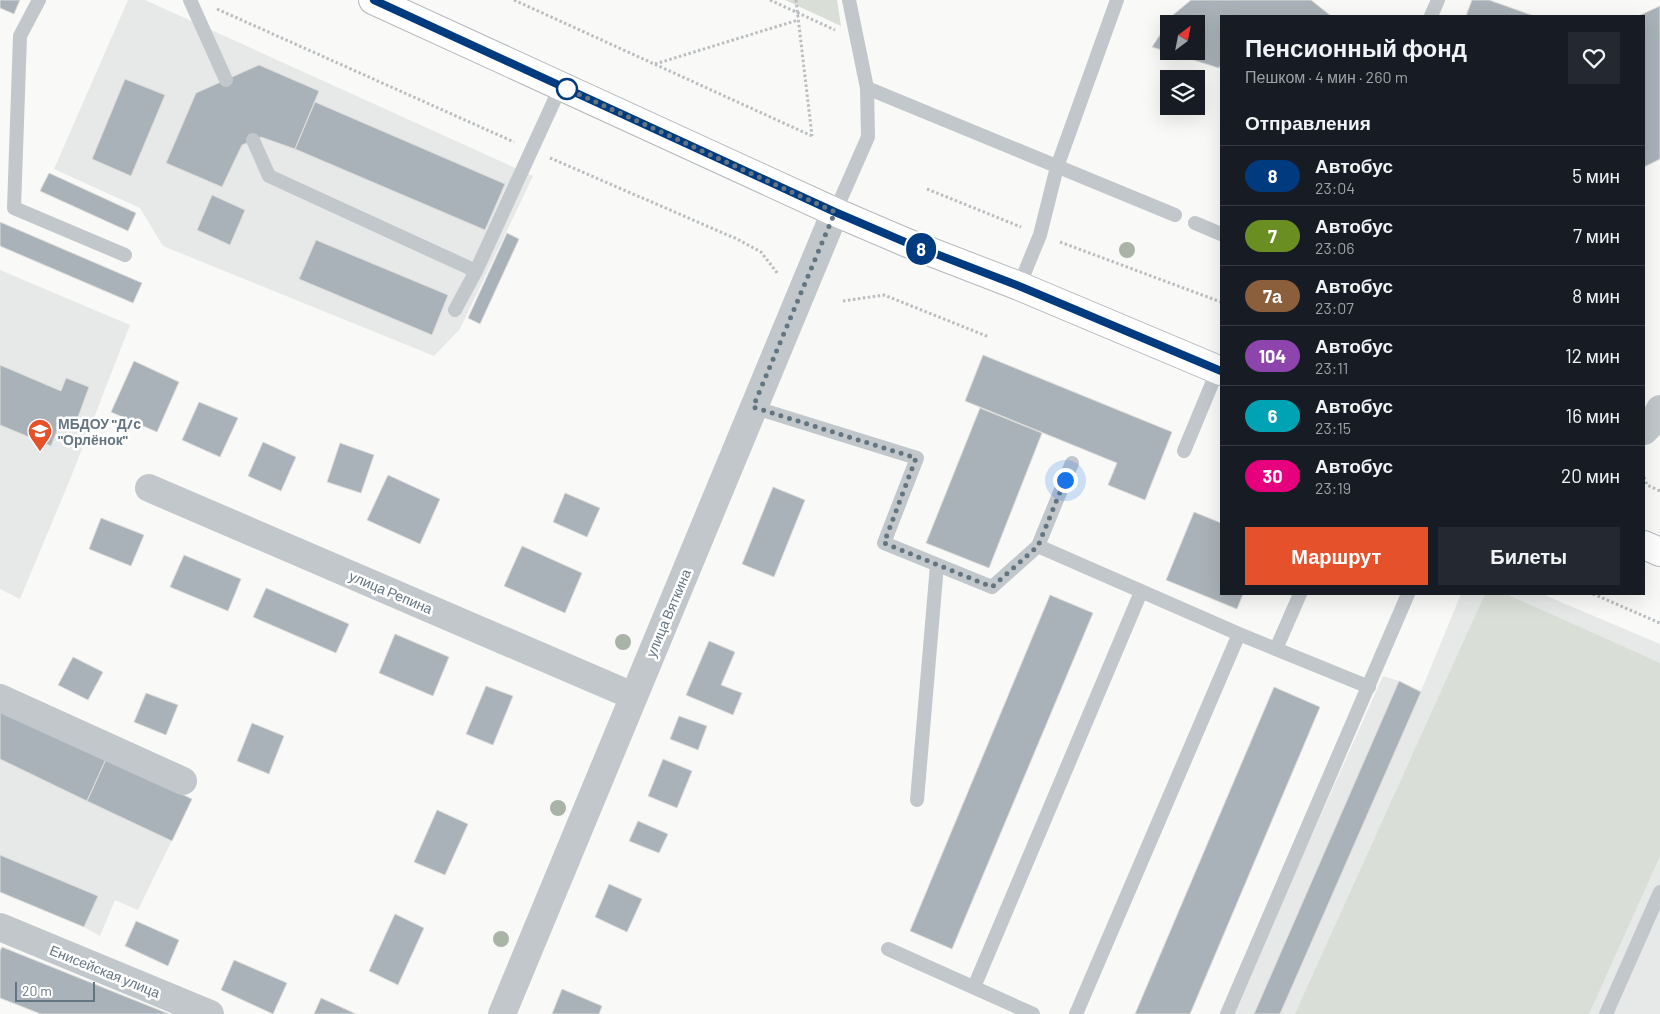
<!DOCTYPE html>
<html lang="ru">
<head>
<meta charset="utf-8">
<style>
	body { margin:0; font-family:Barlow,sans-serif; background:#242831; color:#f1f3f6; height:100vh; display:flex; flex-direction:column; font-size:19px; white-space:nowrap }
	* { box-sizing:border-box; margin:0 }
	p { font-size:16px; color:#9ea1a6 }
	.icon { flex:none; width:28px; height:28px; fill:none; stroke:currentColor; stroke-width:2; stroke-linecap:round; stroke-linejoin:round }
	.map { position:relative; flex:1; overflow:hidden }
	.side { position:absolute; left:1220px; top:15px; width:425px; height:580px; display:flex; flex-direction:column; background:#171b24; border-radius:0px; box-shadow:0 5px 20px #0002 }
	.side>* { flex:none }
	.badge { padding:0 10px; border-radius:16px; font-size:18px; line-height:32px }
	.needle { width:32px; rotate:32deg }
	.fabs { position:absolute; left:1160px; top:15px; display:grid; gap:10px }
	.fabs a { display:grid; place-items:center; width:45px; height:45px; border-radius:0px; background:#171b24; box-shadow:0 5px 20px #0002; font-size:25px }
	.scale { position:absolute; left:15px; bottom:12px; width:80px; box-sizing:border-box; padding-left:5px; border:2px solid #647582; border-top:0; font-size:14px; line-height:18px; white-space:nowrap; color:#647582; -webkit-text-stroke:4px #fff; paint-order:stroke }
	.you { position:absolute; width:25px; height:25px; margin:-12px; border:4px solid #fff; border-radius:50%; background:#1a73e8; box-shadow:0 0 0 8px #1a73e833 }
	.map>.badge { position:absolute; translate:-50% -50%; box-shadow:0 0 0 2px #fff }
	h2 { padding:0 25px; font-size:19px; line-height:45px }
	.round { display:grid; place-items:center; flex:none; width:52px; height:52px; border-radius:0px; background:#242831 }
	.headline { display:flex; align-items:center; justify-content:space-between; height:85px; padding:0 25px }
	h1 { font-size:24px; font-weight:600; line-height:38px }
	.action { display:flex; gap:10px; margin-top:auto; padding:10px 25px }
	.action a { flex:1; height:58px; border-radius:0px; background:#e4512b; color:#fff; font-size:20px; font-weight:600; line-height:58px; text-align:center }
	.action a+a { background:#242831; color:#f1f3f6 }
	ul { padding:0; list-style:none }
	li { display:flex; align-items:center; gap:15px; height:60px; padding:0 25px; border-top:1px solid #363941 }
	li div { flex:1 }
	li b { display:block; font-size:19px }
	li em { font-style:normal }
	li .badge { min-width:55px; font-weight:700; text-align:center }
	.map>svg:first-child { display:block }
	.built { fill:#e7e8e8 }
	.green { fill:#d9ded6 }
	.building { fill:#a9b2b8; stroke:#dbdbd9; fill-rule:evenodd }
	.lines { fill:none; stroke-linecap:round; stroke-linejoin:round }
	.primary-casing { stroke:#b4b9bd; stroke-width:30 }
	.path { stroke:#babec1; stroke-width:3; stroke-dasharray:2.5 2.5; stroke-linecap:butt }
	.lane { stroke:#c2c7cb; stroke-width:14 }
	.street { stroke:#c2c7cb; stroke-width:28 }
	.primary { stroke:#fff; stroke-width:28 }
	.tree { fill:#a9b3a6 }
	.line-casing { stroke:#fff; stroke-width:11 }
	.line { stroke:#003b80; stroke-width:8 }
	.walk { stroke:#647582; stroke-width:5; stroke-dasharray:0 9 }
	.stop-dot { fill:#fff; stroke:#003b80; stroke-width:2.5 }
	.labels { text-anchor:middle; dominant-baseline:central; stroke-width:5; stroke-linejoin:round; paint-order:stroke }
	.poi-label { font-size:14px; font-weight:bold; fill:#647582; stroke:#fff; text-anchor:start }
	.street-label { font-size:14px; fill:#647582; stroke:#fff }
</style>
</head>
<body>
<div class="map">
<svg width="1660" height="1014" viewBox="0 0 1660 1014">
	<rect width="100%" height="100%" fill="#f9f9f7"/>
	<path class="built" d="M128,0H145L533,176L460,329L434,356L163,246L140,208L54,169Z
		M0,270L130,325L71,477L20,599L0,589Z
		M1461,594H1542L1660,644V1014H1232L1383,676L1399,681L1421,691Z
		M0,710L192,799L138,910L115,900L100,936L84,927L0,892Z"/>
	<path class="green" d="M785,0H837L841,26Z
		M1485,594H1506L1660,663V856L1589,1014H1295Z"/>
	<path class="building" d="M0,0H20L14,14L0,8Z
		M1191,0H1311L1331,16H1221V64L1219,68L1152,47L1173,15ZM1169,24H1196V51H1169Z
		M1472,0H1489L1534,16H1466Z
		M1660,6V159L1644,167V16H1638Z
		M259,65L319,91L295,149L261,137L242,145L222,187L166,163L196,93Z
		M125,79L165,95L131,176L92,159Z
		M315,102L505,184L485,230L295,149Z
		M49,173L136,213L128,231L40,191Z
		M212,195L245,210L230,245L197,230Z
		M0,222L142,283L133,303L0,246Z
		M507,233L519,239L480,324L468,318Z
		M316,240L448,295L432,335L299,279Z
		M983,355L1172,432L1145,500L1108,485L1117,463L965,401Z
		M134,361L179,382L157,432L111,412Z
		M0,365L61,391L66,378L89,387L74,428L60,423L51,446L0,425Z
		M199,402L238,418L220,457L182,440Z
		M980,408L1042,433L989,568L926,543Z
		M263,442L296,457L281,491L248,476Z
		M340,443L374,455L361,493L327,482Z
		M388,475L440,499L420,544L367,520Z
		M773,487L805,500L774,577L742,564Z
		M565,493L600,508L587,537L553,522Z
		M1194,512L1221,523V594H1243L1237,609L1166,580Z
		M101,518L144,535L131,566L89,549Z
		M522,546L582,573L565,613L504,586Z
		M184,555L241,579L228,611L170,587Z
		M266,588L349,624L336,653L253,617Z
		M1050,595L1093,613L952,949L910,931Z
		M395,634L449,657L433,696L379,673Z
		M709,641L735,652L721,685L742,693L733,715L686,695Z
		M73,657L103,672L88,700L58,685Z
		M1399,681L1421,692L1280,1014H1254Z
		M486,686L513,696L493,745L466,734Z
		M1274,687L1320,707L1190,1014H1135Z
		M146,693L178,705L166,735L134,722Z
		M0,710L106,759L87,801L0,759Z
		M679,716L707,726L698,750L670,739Z
		M252,723L284,736L269,774L237,761Z
		M106,759L192,799L172,841L87,801Z
		M663,759L692,771L677,808L648,796Z
		M437,810L468,824L445,875L414,862Z
		M638,821L668,834L659,853L629,841Z
		M0,855L98,896L84,927L0,892Z
		M609,884L642,899L627,932L595,917Z
		M395,914L424,928L398,985L369,971Z
		M136,921L179,940L168,966L125,946Z
		M2,947L169,1014H41L0,998V951Z
		M234,960L287,983L273,1014L221,990Z
		M562,989L602,1006L599,1014H552Z
		M321,998L356,1014H314Z"/>
	<g class="lines">
		<defs>
			<path id="primary" d="M373,0L835,212L905,242L1019,286L1221,371
				M1644,545L1660,552"/>
		</defs>
		<use href="#primary" class="primary-casing"/>
		<path class="path" d="M514,0L812,136
			M770,0L835,30
			M796,0L812,136
			M217,9L514,142
			M655,64L798,20
			M550,158L737,239L761,252L778,274
			M927,189L1021,227
			M1060,242L1221,302
			M843,301L884,295L989,337
			M1644,477L1647,485L1660,491
			M1593,594L1660,623"/>
		<path class="lane" d="M39,0L20,36L14,208L125,255
			M190,0L226,80
			M1431,16L1438,0
			M867,88L1175,215
			M253,140L269,176L476,271
			M835,212L868,137L867,88L849,0
			M1195,223L1221,234
			M1019,286L1040,235L1057,167L1117,0
			M455,310L476,271L561,86
			M753,407L917,458L884,543L992,587L1038,546L1239,634
			M1184,451L1218,369
			M1038,546L1072,463
			M1276,649L1300,594
			M917,800L937,565
			M888,949L1033,1014
			M974,987L1141,592
			M1076,1014L1239,634L1369,687
			M1227,1014L1408,594
			M1606,1014L1660,892"/>
		<path class="street" d="M1644,431L1654,421L1660,409
			M149,488L633,696
			M0,698L183,781
			M0,927L210,1014
			M502,1014L835,212"/>
		<use href="#primary" class="primary"/>
	</g>
	<g class="tree">
		<circle cx="1127" cy="250" r="8"/>
		<circle cx="623" cy="642" r="8"/>
		<circle cx="558" cy="808" r="8"/>
		<circle cx="501" cy="939" r="8"/>
	</g>
	<g class="lines">
		<defs>
			<path id="line" d="M374,0L835,212L905,242L1019,286L1221,371"/>
		</defs>
		<use href="#line" class="line-casing"/>
		<use href="#line" class="line"/>
		<path class="walk" d="M567,89L561,86L835,212L753,407L916,458L884,543L992,587L1038,546L1065,480"/>
	</g>
	<defs>
		<symbol id="school-pin" viewBox="-11 -11 22 30"><path d="M0 17L-7.5 6A9.5 9.5 0 1 1 7.5 6Z" fill="#e4512b" stroke="#fff"/><path d="M0-5L7-2L0 1L-7-2ZM-4 1L0 2.5L4 1V4Q0 6-4 4Z" fill="#fff"/></symbol>
	</defs>
	<g fill-rule="evenodd">
		<use href="#school-pin" x="26" y="417" width="28" height="38"/>
	</g>
	<circle class="stop-dot" cx="567" cy="89" r="10"/>
	<g class="labels">
		<g class="poi-label">
			<text x="58" y="423">МБДОУ "Д/с<tspan x="58" dy="16">"Орлёнок"</tspan></text>
		</g>
		<g class="street-label">
			<text transform="translate(391 592) rotate(23)">улица Репина</text>
			<text transform="translate(668 613) rotate(-67)">улица Вяткина</text>
			<text transform="translate(105 971) rotate(22)">Енисейская улица</text>
		</g>
	</g>
</svg>
<div class="fabs">
<a><svg class="needle" viewBox="-14 -14 28 28"><path d="M0-13l5 13h-10z" fill="#e53935"/><path d="M0 13l5-13h-10z" fill="#9ea1a6"/></svg></a>
<a><svg class="icon" aria-label="layers" viewBox="0 0 24 24"><path d="M12 4l9 5-9 5-9-5zM3 14l9 5 9-5"/></svg></a>
</div>
<div class="scale">20 m</div>
<div class="you" style="left:1065px;top:480px"></div>
<b class="badge" style="left:921px;top:249px;background:#003b80;color:#fff">8</b>
<section class="side">
<div class="headline"><div><h1>Пенсионный фонд</h1><p>Пешком · 4 мин · 260 m</p></div><a class="round"><svg class="icon" aria-label="heart" viewBox="0 0 24 24"><path d="M12 20l-8-8c-3-5 5-10 8-4 3-6 11-1 8 4z"/></svg></a></div>
<h2>Отправления</h2>
<ul>
<li><span class="badge" style="background:#003b80;color:#fff">8</span><div><b>Автобус</b><p>23:04</p></div><em>5 мин</em></li>
<li><span class="badge" style="background:#6b8e23;color:#fff">7</span><div><b>Автобус</b><p>23:06</p></div><em>7 мин</em></li>
<li><span class="badge" style="background:#8b5e3c;color:#fff">7а</span><div><b>Автобус</b><p>23:07</p></div><em>8 мин</em></li>
<li><span class="badge" style="background:#8e44ad;color:#fff">104</span><div><b>Автобус</b><p>23:11</p></div><em>12 мин</em></li>
<li><span class="badge" style="background:#00a3b4;color:#fff">6</span><div><b>Автобус</b><p>23:15</p></div><em>16 мин</em></li>
<li><span class="badge" style="background:#e6007e;color:#fff">30</span><div><b>Автобус</b><p>23:19</p></div><em>20 мин</em></li>
</ul>
<div class="action"><a>Маршрут</a><a>Билеты</a></div>
</section>
</div>
</body>
</html>
